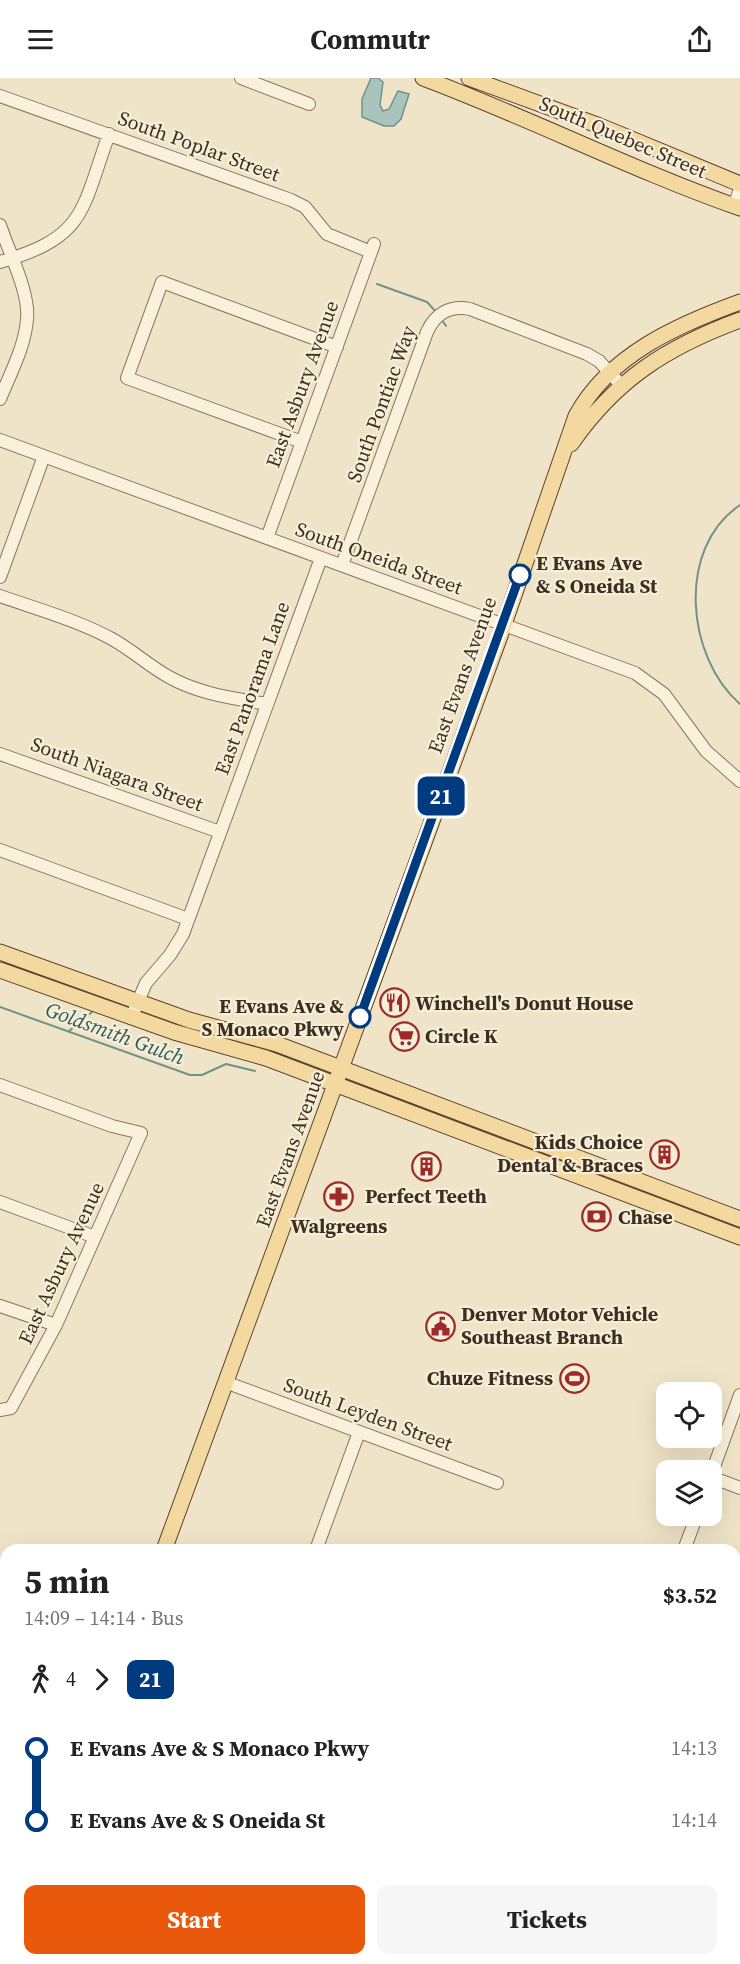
<!DOCTYPE html>
<html lang="en">
<head>
<meta charset="utf-8">
<style>
	body { margin:0; font-family:"Source Serif 4",serif; background:#f6f6f6; color:#222; height:100vh; display:flex; flex-direction:column; font-size:22px; white-space:nowrap }
	* { box-sizing:border-box; margin:0 }
	p { font-size:20px; color:#767676 }
	.icon { flex:none; width:33px; height:33px; fill:none; stroke:currentColor; stroke-width:2; stroke-linecap:round; stroke-linejoin:round }
	.map { position:relative; flex:1; overflow:hidden }
	.details { position:absolute; left:0px; top:1466px; width:741px; height:422px; display:flex; flex-direction:column; background:#fff; border-radius:18px 18px 0 0; box-shadow:0 6px 24px #0002 }
	.details>* { flex:none }
	.badge { padding:0 12px; border-radius:9px; font-size:21px; line-height:39px }
	.fabs { position:absolute; left:656px; top:1304px; display:grid; gap:12px }
	.fabs a { display:grid; place-items:center; width:66px; height:66px; border-radius:12px; background:#fff; box-shadow:0 6px 24px #0002; font-size:30px }
	.map>.badge { position:absolute; translate:-50% -50%; box-shadow:0 0 0 3px #fff }
	.legs { display:flex; align-items:center; gap:9px; height:66px; padding:0 24px; font-size:20px }
	.legs p { margin-inline-start:auto }
	.overview { display:flex; align-items:center; justify-content:space-between; height:102px; padding:0 24px }
	h1 { font-size:33px; font-weight:700; line-height:45px }
	.button { display:flex; gap:12px; margin-top:auto; padding:12px 24px }
	.button a { flex:1; height:69px; border-radius:12px; background:#ea580c; color:#fff; font-size:24px; font-weight:700; line-height:69px; text-align:center }
	.button a+a { background:#f6f6f6; color:#222 }
	ul { padding:0 24px; list-style:none }
	li { display:flex; align-items:center; gap:21px; height:72px; font-size:22px }
	li i { display:grid; place-items:center; width:9px; height:100%; margin:0 8px; background:currentColor }
	li i::after { content:''; width:15px; height:15px; margin:-8px; border:4px solid; border-radius:50%; background:#fff }
	li p { margin-inline-start:auto }
	li:first-child i { background:linear-gradient(#0000 50%,currentColor 0) }
	li:last-child i { background:linear-gradient(currentColor 50%,#0000 0) }
	header { display:flex; justify-content:space-between; align-items:center; height:78px; padding:0 24px; background:#fff; font-size:27px; font-weight:700 }
	.map>svg:first-child { display:block }
	.water { fill:#a9c4bc; stroke:#6f938a; stroke-width:1.5 }
	.lines { fill:none; stroke-linecap:round; stroke-linejoin:round }
	.stream { stroke:#6f938a; stroke-width:2 }
	.minor-casing { stroke:#8d765c; stroke-width:14 }
	.major-casing { stroke:#5b4430; stroke-width:17 }
	.minor { stroke:#faf1dc; stroke-width:12 }
	.major { stroke:#f3d9a0; stroke-width:15 }
	.line-1-casing { stroke:#fff; stroke-width:14 }
	.line-1 { stroke:#003b80; stroke-width:9 }
	.stop-1-dot { fill:#fff; stroke:#003b80; stroke-width:3 }
	.labels { text-anchor:middle; dominant-baseline:central; stroke-width:4.5; stroke-linejoin:round; paint-order:stroke }
	.street-label { font-size:20px; fill:#3d2e20; stroke:#f7eed8 }
	.stop-label { font-size:20px; font-weight:bold; fill:#3d2e20; stroke:#f7eed8; text-anchor:start }
	.poi-label { font-size:20px; font-weight:bold; fill:#3d2e20; stroke:#f7eed8; text-anchor:start }
	.water-label { font-size:21px; font-style:italic; fill:#2f5d5a; stroke:#f7eed8 }
</style>
</head>
<body>
<header><svg class="icon" aria-label="menu" viewBox="0 0 24 24"><path d="M4 6h16M4 12h16M4 18h16"/></svg>Commutr<svg class="icon" aria-label="share" viewBox="0 0 24 24"><path d="M12 15V3M7 8l5-5 5 5M5 13v7h14v-7"/></svg></header>
<div class="map">
<svg width="740" height="1886" viewBox="0 0 740 1886">
	<rect width="100%" height="100%" fill="#f0e4c8"/>
	<path class="water" d="M371,0H378L383,4L380,27L383,33L389,31L398,13L409,16L401,41L394,48H384L362,39V21Z"/>
	<g class="lines">
		<path class="stream" d="M377,206L427,224L437,235
			M442,242L446,248
			M740,427C676,470 686,579 740,626
			M0,929L190,997H202L226,986L255,993
			M69,953L92,934
			M735,1782L740,1779
			M645,1886L648,1881"/>
		<defs>
			<path id="minor" d="M241,0L309,26
				M0,18L291,122L305,129L327,156L371,174
				M734,128L740,111
				M0,147C8,172 30,215 27,241C25,269 10,296 0,321
				M0,184C86,159 81,134 109,56
				M0,362L635,595L664,616L706,673L740,703
				M302,364L127,300L162,204L337,269
				M267,460L374,166
				M342,487L427,254C435,236 450,227 470,231L587,276L599,283L621,307
				M0,499L44,378
				M0,518C37,531 77,542 112,561C132,572 149,588 169,599C199,616 233,620 266,626
				M0,676L220,754
				M0,772L188,841
				M131,940L146,905L170,877L183,856L321,480
				M0,1007L112,1048L141,1055L56,1247L11,1330L0,1332
				M0,1124L95,1159
				M0,1228L56,1247
				M225,1304L497,1405
				M711,1397L740,1317
				M711,1399L740,1410
				M316,1472L359,1354
				M684,1472L697,1437
				M735,1668L740,1670
				M735,1876L740,1872
				M534,1886L536,1881
				M725,1886L730,1881"/>
			<path id="major" d="M423,0C530,40 632,92 740,130
				M469,0L600,48L740,106
				M571,366C616,301 667,269 740,242
				M0,874L189,942L277,966L740,1141
				M0,892L174,954L266,980L740,1159
				M164,1472L500,558L576,338C609,277 677,247 740,224
				M14,1886L16,1881"/>
		</defs>
		<use href="#minor" class="minor-casing"/>
		<use href="#major" class="major-casing"/>
		<use href="#minor" class="minor"/>
		<use href="#major" class="major"/>
	</g>
	<g class="lines">
		<defs>
			<path id="line-1" d="M360,939L520,497"/>
		</defs>
		<use href="#line-1" class="line-1-casing"/>
		<use href="#line-1" class="line-1"/>
	</g>
	<defs>
		<symbol id="restaurant-ring" viewBox="-11 -11 22 22"><circle r="9.5" fill="#f7eed8" stroke="#9e2a2b" stroke-width="1.5"/><path d="M-5-6h1v4h1v-4h1v4h1v-4h1v5L-1.5 .5V6h-2V.5L-5-1ZM5-6V6H3V1.5H1.5Q1.5-4 5-6Z" fill="#9e2a2b"/></symbol>
		<symbol id="supermarket-ring" viewBox="-11 -11 22 22"><circle r="9.5" fill="#f7eed8" stroke="#9e2a2b" stroke-width="1.5"/><path d="M-6-5.5h2.5l.6 2H6L4.5 2H-2.5L-4.4-4H-6ZM-1.5 3.2a1.3 1.3 0 1 0 .1 0ZM3 3.2a1.3 1.3 0 1 0 .1 0Z" fill="#9e2a2b"/></symbol>
		<symbol id="building-ring" viewBox="-11 -11 22 22"><circle r="9.5" fill="#f7eed8" stroke="#9e2a2b" stroke-width="1.5"/><path d="M-4-6H4V6H1V3H-1V6H-4ZM-2.5-4.3h1.7v1.8h-1.7ZM.8-4.3h1.7v1.8H.8ZM-2.5-1h1.7V.8h-1.7ZM.8-1h1.7V.8H.8Z" fill="#9e2a2b"/></symbol>
		<symbol id="pharmacy-ring" viewBox="-11 -11 22 22"><circle r="9.5" fill="#f7eed8" stroke="#9e2a2b" stroke-width="1.5"/><path d="M-2-6h4v4h4v4h-4v4h-4v-4h-4v-4h4Z" fill="#9e2a2b"/></symbol>
		<symbol id="bank-ring" viewBox="-11 -11 22 22"><circle r="9.5" fill="#f7eed8" stroke="#9e2a2b" stroke-width="1.5"/><path d="M-6-4H6V4H-6ZM0-2.3a2.3 2.3 0 1 0 0 4.6a2.3 2.3 0 1 0 0-4.6Z" fill="#9e2a2b"/></symbol>
		<symbol id="civic-ring" viewBox="-11 -11 22 22"><circle r="9.5" fill="#f7eed8" stroke="#9e2a2b" stroke-width="1.5"/><path d="M-.6-6.5H3V-4.5H.6V-3L4-1V1h2V6H-6V1h2V-1L-.6-3ZM-1.2 2.5V6h2.4V2.5Z" fill="#9e2a2b"/></symbol>
		<symbol id="stadium-ring" viewBox="-11 -11 22 22"><circle r="9.5" fill="#f7eed8" stroke="#9e2a2b" stroke-width="1.5"/><path d="M0-5a6.5 5 0 1 0 0 10a6.5 5 0 1 0 0-10ZM-3.5-1.8h7v3.6h-7Z" fill="#9e2a2b"/></symbol>
	</defs>
	<g fill-rule="evenodd">
		<use href="#restaurant-ring" x="378" y="908" width="33" height="33"/>
		<use href="#supermarket-ring" x="388" y="942" width="33" height="33"/>
		<use href="#building-ring" x="648" y="1060" width="33" height="33"/>
		<use href="#building-ring" x="410" y="1072" width="33" height="33"/>
		<use href="#pharmacy-ring" x="322" y="1102" width="33" height="33"/>
		<use href="#bank-ring" x="580" y="1122" width="33" height="33"/>
		<use href="#civic-ring" x="424" y="1232" width="33" height="33"/>
		<use href="#stadium-ring" x="558" y="1284" width="33" height="33"/>
	</g>
	<g class="stop-1-dot">
		<circle cx="520" cy="497" r="10"/>
		<circle cx="360" cy="939" r="10"/>
	</g>
	<g class="labels">
		<g class="street-label">
			<text transform="translate(623 59) rotate(23)">South Quebec Street</text>
			<text transform="translate(199 68) rotate(20)">South Poplar Street</text>
			<text transform="translate(302 306) rotate(-70)">East Asbury Avenue</text>
			<text transform="translate(381 326) rotate(-70)">South Pontiac Way</text>
			<text transform="translate(379 480) rotate(20)">South Oneida Street</text>
			<text transform="translate(462 597) rotate(-70)">East Evans Avenue</text>
			<text transform="translate(252 610) rotate(-70)">East Panorama Lane</text>
			<text transform="translate(117 696) rotate(20)">South Niagara Street</text>
			<text transform="translate(290 1071) rotate(-70)">East Evans Avenue</text>
			<text transform="translate(61 1185) rotate(-65)">East Asbury Avenue</text>
			<text transform="translate(368 1336) rotate(20)">South Leyden Street</text>
		</g>
		<g class="stop-label">
			<text x="536" y="485">E Evans Ave<tspan x="536" dy="23">&amp; S Oneida St</tspan></text>
			<text x="344" y="928" text-anchor="end">E Evans Ave &amp;<tspan x="344" dy="23">S Monaco Pkwy</tspan></text>
		</g>
		<g class="poi-label">
			<text x="415" y="925">Winchell's Donut House</text>
			<text x="425" y="958">Circle K</text>
			<text x="643" y="1064" text-anchor="end">Kids Choice<tspan x="643" dy="23">Dental &amp; Braces</tspan></text>
			<text x="426" y="1118" text-anchor="middle">Perfect Teeth</text>
			<text x="618" y="1139">Chase</text>
			<text x="339" y="1148" text-anchor="middle">Walgreens</text>
			<text x="461" y="1236">Denver Motor Vehicle<tspan x="461" dy="23">Southeast Branch</tspan></text>
			<text x="553" y="1300" text-anchor="end">Chuze Fitness</text>
		</g>
		<g class="water-label">
			<text transform="translate(115 955) rotate(20)">Goldsmith Gulch</text>
		</g>
	</g>
</svg>
<div class="fabs">
<a><svg class="icon" aria-label="locate" viewBox="0 0 24 24"><circle cx="12" cy="12" r="6"/><path d="M12 2v4M12 18v4M2 12h4M18 12h4"/></svg></a>
<a><svg class="icon" aria-label="layers" viewBox="0 0 24 24"><path d="M12 4l9 5-9 5-9-5zM3 14l9 5 9-5"/></svg></a>
</div>
<b class="badge" style="left:441px;top:718px;background:#003b80;color:#fff">21</b>
<section class="details">
<div class="overview"><div><h1>5 min</h1><p>14:09 – 14:14 · Bus</p></div><b>$3.52</b></div>
<div class="legs"><svg class="icon" aria-label="walk" viewBox="0 0 24 24"><circle cx="13" cy="4" r="2"/><path d="M13 8l-2 6 4 7M11 14l-3 7M7 12l3-4h3l4 4"/></svg>4<svg class="icon" aria-label="forward" viewBox="0 0 24 24"><path d="M9 5l7 7-7 7"/></svg><b class="badge" style="background:#003b80;color:#fff">21</b></div>
<ul>
<li><i style="color:#003b80"></i><b>E Evans Ave &amp; S Monaco Pkwy</b><p>14:13</p></li>
<li><i style="color:#003b80"></i><b>E Evans Ave &amp; S Oneida St</b><p>14:14</p></li>
</ul>
<div class="button"><a>Start</a><a>Tickets</a></div>
</section>
</div>
</body>
</html>
